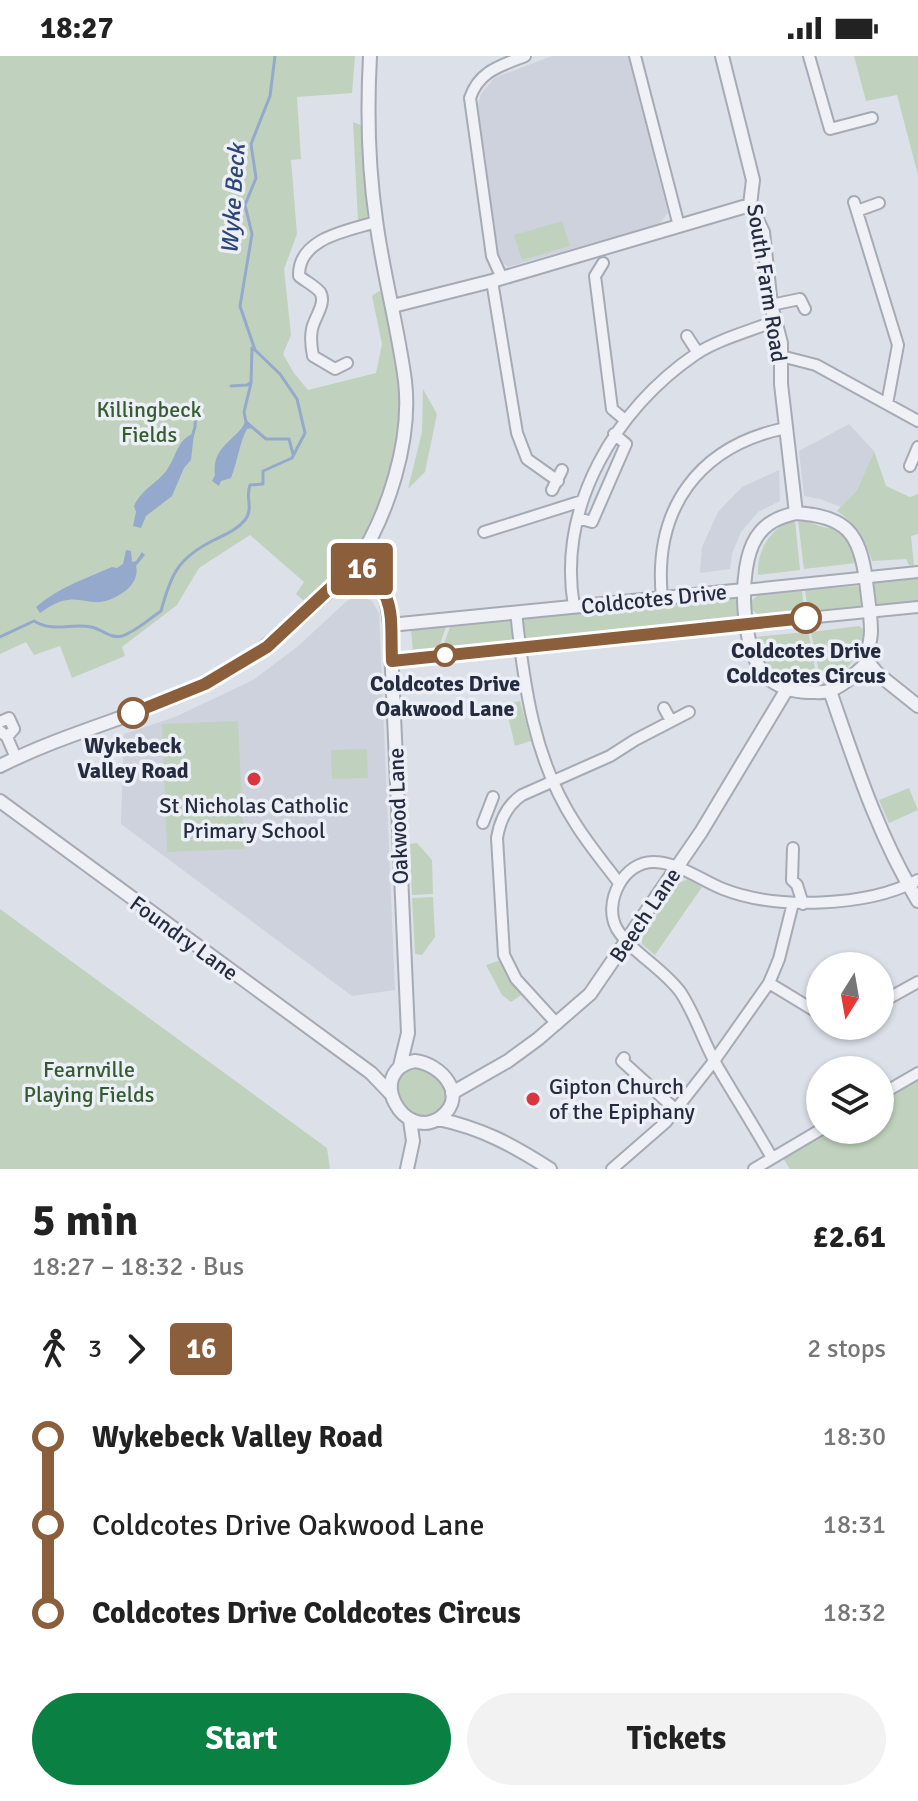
<!DOCTYPE html>
<html lang="en">
<head>
<meta charset="utf-8">
<style>
	body { margin:0; font-family:Signika,sans-serif; background:#f2f2f2; color:#222; height:100vh; display:flex; flex-direction:column; font-size:30px; white-space:nowrap }
	* { box-sizing:border-box; margin:0 }
	p { font-size:26px; color:#767676 }
	.icon { flex:none; width:44px; height:44px; fill:none; stroke:currentColor; stroke-width:2; stroke-linecap:round; stroke-linejoin:round }
	.map { position:relative; height:1113px; overflow:hidden }
	.side { display:flex; flex-direction:column; background:#fff; flex:1 }
	.side>* { flex:none }
	.badge { padding:0 16px; border-radius:6px; font-size:28px; line-height:52px }
	.needle { width:52px; rotate:191deg }
	.fabs { position:absolute; left:806px; top:896px; display:grid; gap:16px }
	.fabs a { display:grid; place-items:center; width:88px; height:88px; border-radius:50%; background:#fff; box-shadow:0 2px 6px #0004; font-size:40px }
	.map>.badge { position:absolute; translate:-50% -50%; box-shadow:0 0 0 4px #fff }
	.legs { display:flex; align-items:center; gap:12px; height:88px; padding:0 32px; font-size:26px }
	.legs p { margin-inline-start:auto }
	.overview { display:flex; align-items:center; justify-content:space-between; height:136px; padding:0 32px }
	h1 { font-size:44px; font-weight:700; line-height:60px }
	.cta { display:flex; gap:16px; margin-top:auto; padding:16px 32px }
	.cta a { flex:1; height:92px; border-radius:48px; background:#0b8043; color:#fff; font-size:32px; font-weight:700; line-height:92px; text-align:center }
	.cta a+a { background:#f2f2f2; color:#222 }
	ul { padding:0 32px; list-style:none }
	li { display:flex; align-items:center; gap:28px; height:88px; font-size:30px }
	li i { display:grid; place-items:center; width:12px; height:100%; margin:0 10px; background:currentColor }
	li i::after { content:''; width:20px; height:20px; margin:-10px; border:6px solid; border-radius:50%; background:#fff }
	li p { margin-inline-start:auto }
	li:first-child i { background:linear-gradient(#0000 50%,currentColor 0) }
	li:last-child i { background:linear-gradient(currentColor 50%,#0000 0) }
	.status { display:flex; justify-content:space-between; align-items:center; height:56px; padding:0 40px; background:#fff; direction:ltr }
	.status svg { height:22px; fill:currentColor }
	.map>svg:first-child { display:block }
	.built { fill:#ced2dd }
	.green { fill:#c0d2bd }
	.water { fill:#94a9cb }
	.lines { fill:none; stroke-linecap:round; stroke-linejoin:round }
	.stream { stroke:#94a9cb; stroke-width:3 }
	.minor-casing { stroke:#a5aab5; stroke-width:14 }
	.tertiary-casing { stroke:#a5aab5; stroke-width:16 }
	.minor { stroke:#eff1f6; stroke-width:10 }
	.tertiary { stroke:#eff1f6; stroke-width:12 }
	.line-1-casing { stroke:#fff; stroke-width:18 }
	.line-1 { stroke:#8b5e3c; stroke-width:12 }
	.stop-1-dot { fill:#fff; stroke:#8b5e3c; stroke-width:4 }
	.poi-dot { fill:#d8373f; stroke:#eceff5; stroke-width:3 }
	.labels { text-anchor:middle; dominant-baseline:central; stroke-width:7; stroke-linejoin:round; paint-order:stroke }
	.street-label { font-size:22px; fill:#252c3f; stroke:#eceff5 }
	.park-label { font-size:22px; fill:#355c31; stroke:#eceff5 }
	.stop-label { font-size:22px; font-weight:bold; fill:#252c3f; stroke:#eceff5 }
	.poi-label { font-size:22px; fill:#252c3f; stroke:#eceff5 }
	.water-label { font-size:24px; font-style:italic; fill:#2c4676; stroke:#eceff5 }
</style>
</head>
<body>
<div class="status"><b>18:27</b><svg viewBox="0 0 49 12"><path d="M0 12V9h3v3zM5 12V6h3v6zM10 12V3h3v9zM15 12V0h3v12zM26 1h20v11H26zM47 4h2v5h-2z"/></svg></div>
<div class="map">
<svg width="918" height="1113" viewBox="0 0 918 1113">
	<rect width="100%" height="100%" fill="#dce0e8"/>
	<path class="built" d="M552,0H628L668,157L659,168L508,211L499,204L478,49L481,38L494,22Z
		M849,368L874,395L857,434L841,451L820,443L804,440L799,395Z
		M779,414L780,445L758,456L741,476L732,498L730,513L700,517L702,491L718,456L742,431Z
		M361,540L372,545L379,557L395,934L352,940L121,768L124,678L175,661L253,624L297,591L348,544Z"/>
	<path class="green" d="M0,0H355L352,37L297,41L301,103L291,104L297,178L284,213L291,279L283,298L294,317L308,334L376,317L382,288L372,240L379,235L382,237L399,311L402,344L397,391L382,440L358,492L348,498L336,519L313,543L304,545L296,538L304,526L250,479L199,512L177,549L122,591L125,600L72,622L60,590L34,599L26,586L0,598Z
		M854,0H918V119L897,39L866,45Z
		M353,66L363,70L367,160L365,164L358,166Z
		M562,165L570,190L522,204L514,179Z
		M423,333L437,358L425,416L408,433L422,376Z
		M874,395L886,430L910,441L918,438V478L911,480L914,510L909,509L906,503L872,505C865,482 856,469 837,455L857,434Z
		M798,464C811,464 823,475 836,471L853,491L856,507L804,513Z
		M795,465L800,514L758,519C756,496 771,469 795,465Z
		M918,520V546L877,550L874,525Z
		M857,530L860,533L862,547L860,550L808,555L805,534Z
		M802,535L804,556L760,560L752,554V544L758,539Z
		M737,542L739,562L525,585L523,563Z
		M511,565L513,586L442,593L450,571Z
		M859,570L864,574C859,601 848,616 824,629L821,626L811,576Z
		M446,571L438,594L413,596L411,574Z
		M806,576L809,579L818,630C784,629 763,615 755,581Z
		M520,645L531,685L515,690L505,648Z
		M238,665L244,793L167,796L162,668Z
		M367,693L368,722L332,723L331,694Z
		M909,732L918,754L889,767L879,744Z
		M417,787L432,804L433,838L412,839L410,788Z
		M688,823L702,831L655,899L642,888V881L678,827Z
		M433,841L435,881L422,899L415,898L412,842Z
		M0,853L327,1092L330,1113H0Z
		M501,904L521,939L511,946L502,939L486,909Z
		M415,1011C434,1015 460,1036 438,1055C413,1077 375,1026 415,1011Z
		M918,1022V1113H790L783,1102L829,1074H880V1047Z"/>
	<path class="water" d="M246,363L253,372L247,373C240,385 237,407 231,422L221,425L219,430L212,425L215,419C211,388 241,383 246,363Z
		M194,377L191,404L184,412L172,440L146,460L141,472L133,470L136,456L134,450C143,431 159,427 168,412C177,399 177,384 194,377Z
		M126,494L131,495L132,506L136,505L142,496L145,499L136,510C141,529 116,544 100,546C89,547 79,542 68,544C57,545 49,551 40,557L36,551C59,531 85,523 112,511L117,512L123,508Z"/>
	<g class="lines">
		<path class="stream" d="M252,292L251,327L244,356L246,366L266,383H289L293,398
			M231,330L247,329L250,327
			M192,381L195,371L196,349
			M0,581L34,565C54,577 70,567 91,571C102,573 110,583 122,580C135,576 149,563 161,555C171,518 178,502 214,484C224,479 237,474 245,464C254,453 245,441 250,429L263,428V415L292,402L305,377L297,343L280,318L255,294L240,250L252,178L245,149L256,122L251,88L270,40L275,0"/>
		<defs>
			<path id="minor" d="M635,0L679,170
				M809,0L830,73L872,62
				M854,146L898,289L887,348
				M857,155L879,147
				M603,207L595,220L612,353L625,364
				M502,222L492,200L470,42C479,15 500,10 525,0
				M492,225L517,377L527,403L558,425
				M771,249L800,243L805,253
				M687,280L698,297
				M781,300L816,309L918,365
				M347,307L335,313L313,300C311,290 310,283 312,273C314,262 327,247 320,236C315,230 305,225 299,220C298,182 347,175 376,166
				M910,410L918,391
				M552,434L562,414
				M578,462L592,466L626,388L614,378
				M484,476L582,445
				M744,534L918,516
				M662,542C653,453 698,390 786,372
				M574,551C557,451 615,353 696,298C719,283 750,275 775,265
				M516,556C524,630 534,704 575,767C588,788 604,807 619,827
				M747,568L918,551
				M664,652L671,665
				M0,666L9,662L14,673L7,681
				M0,675L7,681L16,702
				M483,767L493,741
				M793,792L792,824L797,829L803,848
				M769,927L820,958
				M880,947L918,926
				M557,968L516,923L504,899L497,782C500,764 507,749 522,739L610,700L635,684L689,656
				M624,1002L622,1005L675,1053
				M880,1039L918,1017
				M772,1102C754,1070 734,1039 716,1008C703,985 696,960 681,937C664,913 631,896 617,873C602,847 624,804 655,806C679,807 701,824 723,833C776,854 867,851 918,824
				M612,1113L666,1066L714,1005L769,927L779,903L793,847
				M754,1113L820,1074"/>
			<path id="tertiary" d="M722,0L753,124L750,149L763,176L771,249L781,287V328L796,457
				M393,250L492,225L750,149
				M796,457C846,460 860,477 866,525C868,542 871,559 871,575C871,586 866,596 868,606C857,616 843,631 828,635C823,637 816,636 810,636C794,636 776,631 765,619C741,593 737,512 756,482C765,467 779,461 796,457Z
				M356,508C383,528 387,535 390,569L408,977L400,1010
				M390,569L744,534
				M392,605L747,568
				M868,606L878,618L918,650
				M830,635C855,707 878,780 918,845
				M0,710C65,677 137,660 203,629C248,607 284,577 320,543C332,532 346,522 355,509C388,460 412,384 405,325C398,271 383,218 376,164C368,109 367,55 370,0
				M0,745L371,1017L392,1039
				M415,1005C441,1008 469,1039 441,1061C404,1088 364,1015 415,1005Z
				M452,1037L508,1005L538,983L590,938L701,776L787,633
				M438,1063C481,1072 513,1089 550,1113
				M407,1113L413,1085L410,1064"/>
		</defs>
		<use href="#minor" class="minor-casing"/>
		<use href="#tertiary" class="tertiary-casing"/>
		<use href="#minor" class="minor"/>
		<use href="#tertiary" class="tertiary"/>
	</g>
	<g class="lines">
		<defs>
			<path id="line-1" d="M133,657L205,628L267,591L356,508C398,539 390,557 392,605L806,562"/>
		</defs>
		<use href="#line-1" class="line-1-casing"/>
		<use href="#line-1" class="line-1"/>
	</g>
	<g class="stop-1-dot">
		<circle cx="806" cy="562" r="14"/>
		<circle cx="445" cy="599" r="10"/>
		<circle cx="133" cy="657" r="14"/>
	</g>
	<g class="poi-dot">
		<circle cx="254" cy="723" r="8"/>
		<circle cx="533" cy="1043" r="8"/>
	</g>
	<g class="labels">
		<g class="street-label">
			<text transform="translate(767 227) rotate(81)">South Farm Road</text>
			<text transform="translate(654 543) rotate(-6)">Coldcotes Drive</text>
			<text transform="translate(398 760) rotate(-92)">Oakwood Lane</text>
			<text transform="translate(645 859) rotate(-56)">Beech Lane</text>
			<text transform="translate(184 882) rotate(36)">Foundry Lane</text>
		</g>
		<g class="park-label">
			<text x="149" y="353">Killingbeck<tspan x="149" dy="25">Fields</tspan></text>
			<text x="89" y="1013">Fearnville<tspan x="89" dy="25">Playing Fields</tspan></text>
		</g>
		<g class="stop-label">
			<text x="806" y="594">Coldcotes Drive<tspan x="806" dy="25">Coldcotes Circus</tspan></text>
			<text x="445" y="627">Coldcotes Drive<tspan x="445" dy="25">Oakwood Lane</tspan></text>
			<text x="133" y="689">Wykebeck<tspan x="133" dy="25">Valley Road</tspan></text>
		</g>
		<g class="poi-label">
			<text x="254" y="749">St Nicholas Catholic<tspan x="254" dy="25">Primary School</tspan></text>
			<text x="549" y="1030" text-anchor="start">Gipton Church<tspan x="549" dy="25">of the Epiphany</tspan></text>
		</g>
		<g class="water-label">
			<text transform="translate(233 143) rotate(-86)">Wyke Beck</text>
		</g>
	</g>
</svg>
<div class="fabs">
<a><svg class="needle" viewBox="-14 -14 28 28"><path d="M0-13l5 13h-10z" fill="#e53935"/><path d="M0 13l5-13h-10z" fill="#767676"/></svg></a>
<a><svg class="icon" aria-label="layers" viewBox="0 0 24 24"><path d="M12 4l9 5-9 5-9-5zM3 14l9 5 9-5"/></svg></a>
</div>
<b class="badge" style="left:362px;top:513px;background:#8b5e3c;color:#fff">16</b>
</div>
<section class="side">
<div class="overview"><div><h1>5 min</h1><p>18:27 – 18:32 · Bus</p></div><b>£2.61</b></div>
<div class="legs"><svg class="icon" aria-label="walk" viewBox="0 0 24 24"><circle cx="13" cy="4" r="2"/><path d="M13 8l-2 6 4 7M11 14l-3 7M7 12l3-4h3l4 4"/></svg>3<svg class="icon" aria-label="forward" viewBox="0 0 24 24"><path d="M9 5l7 7-7 7"/></svg><b class="badge" style="background:#8b5e3c;color:#fff">16</b><p>2 stops</p></div>
<ul>
<li><i style="color:#8b5e3c"></i><b>Wykebeck Valley Road</b><p>18:30</p></li>
<li><i style="color:#8b5e3c"></i><span>Coldcotes Drive Oakwood Lane</span><p>18:31</p></li>
<li><i style="color:#8b5e3c"></i><b>Coldcotes Drive Coldcotes Circus</b><p>18:32</p></li>
</ul>
<div class="cta"><a>Start</a><a>Tickets</a></div>
</section>
</body>
</html>
